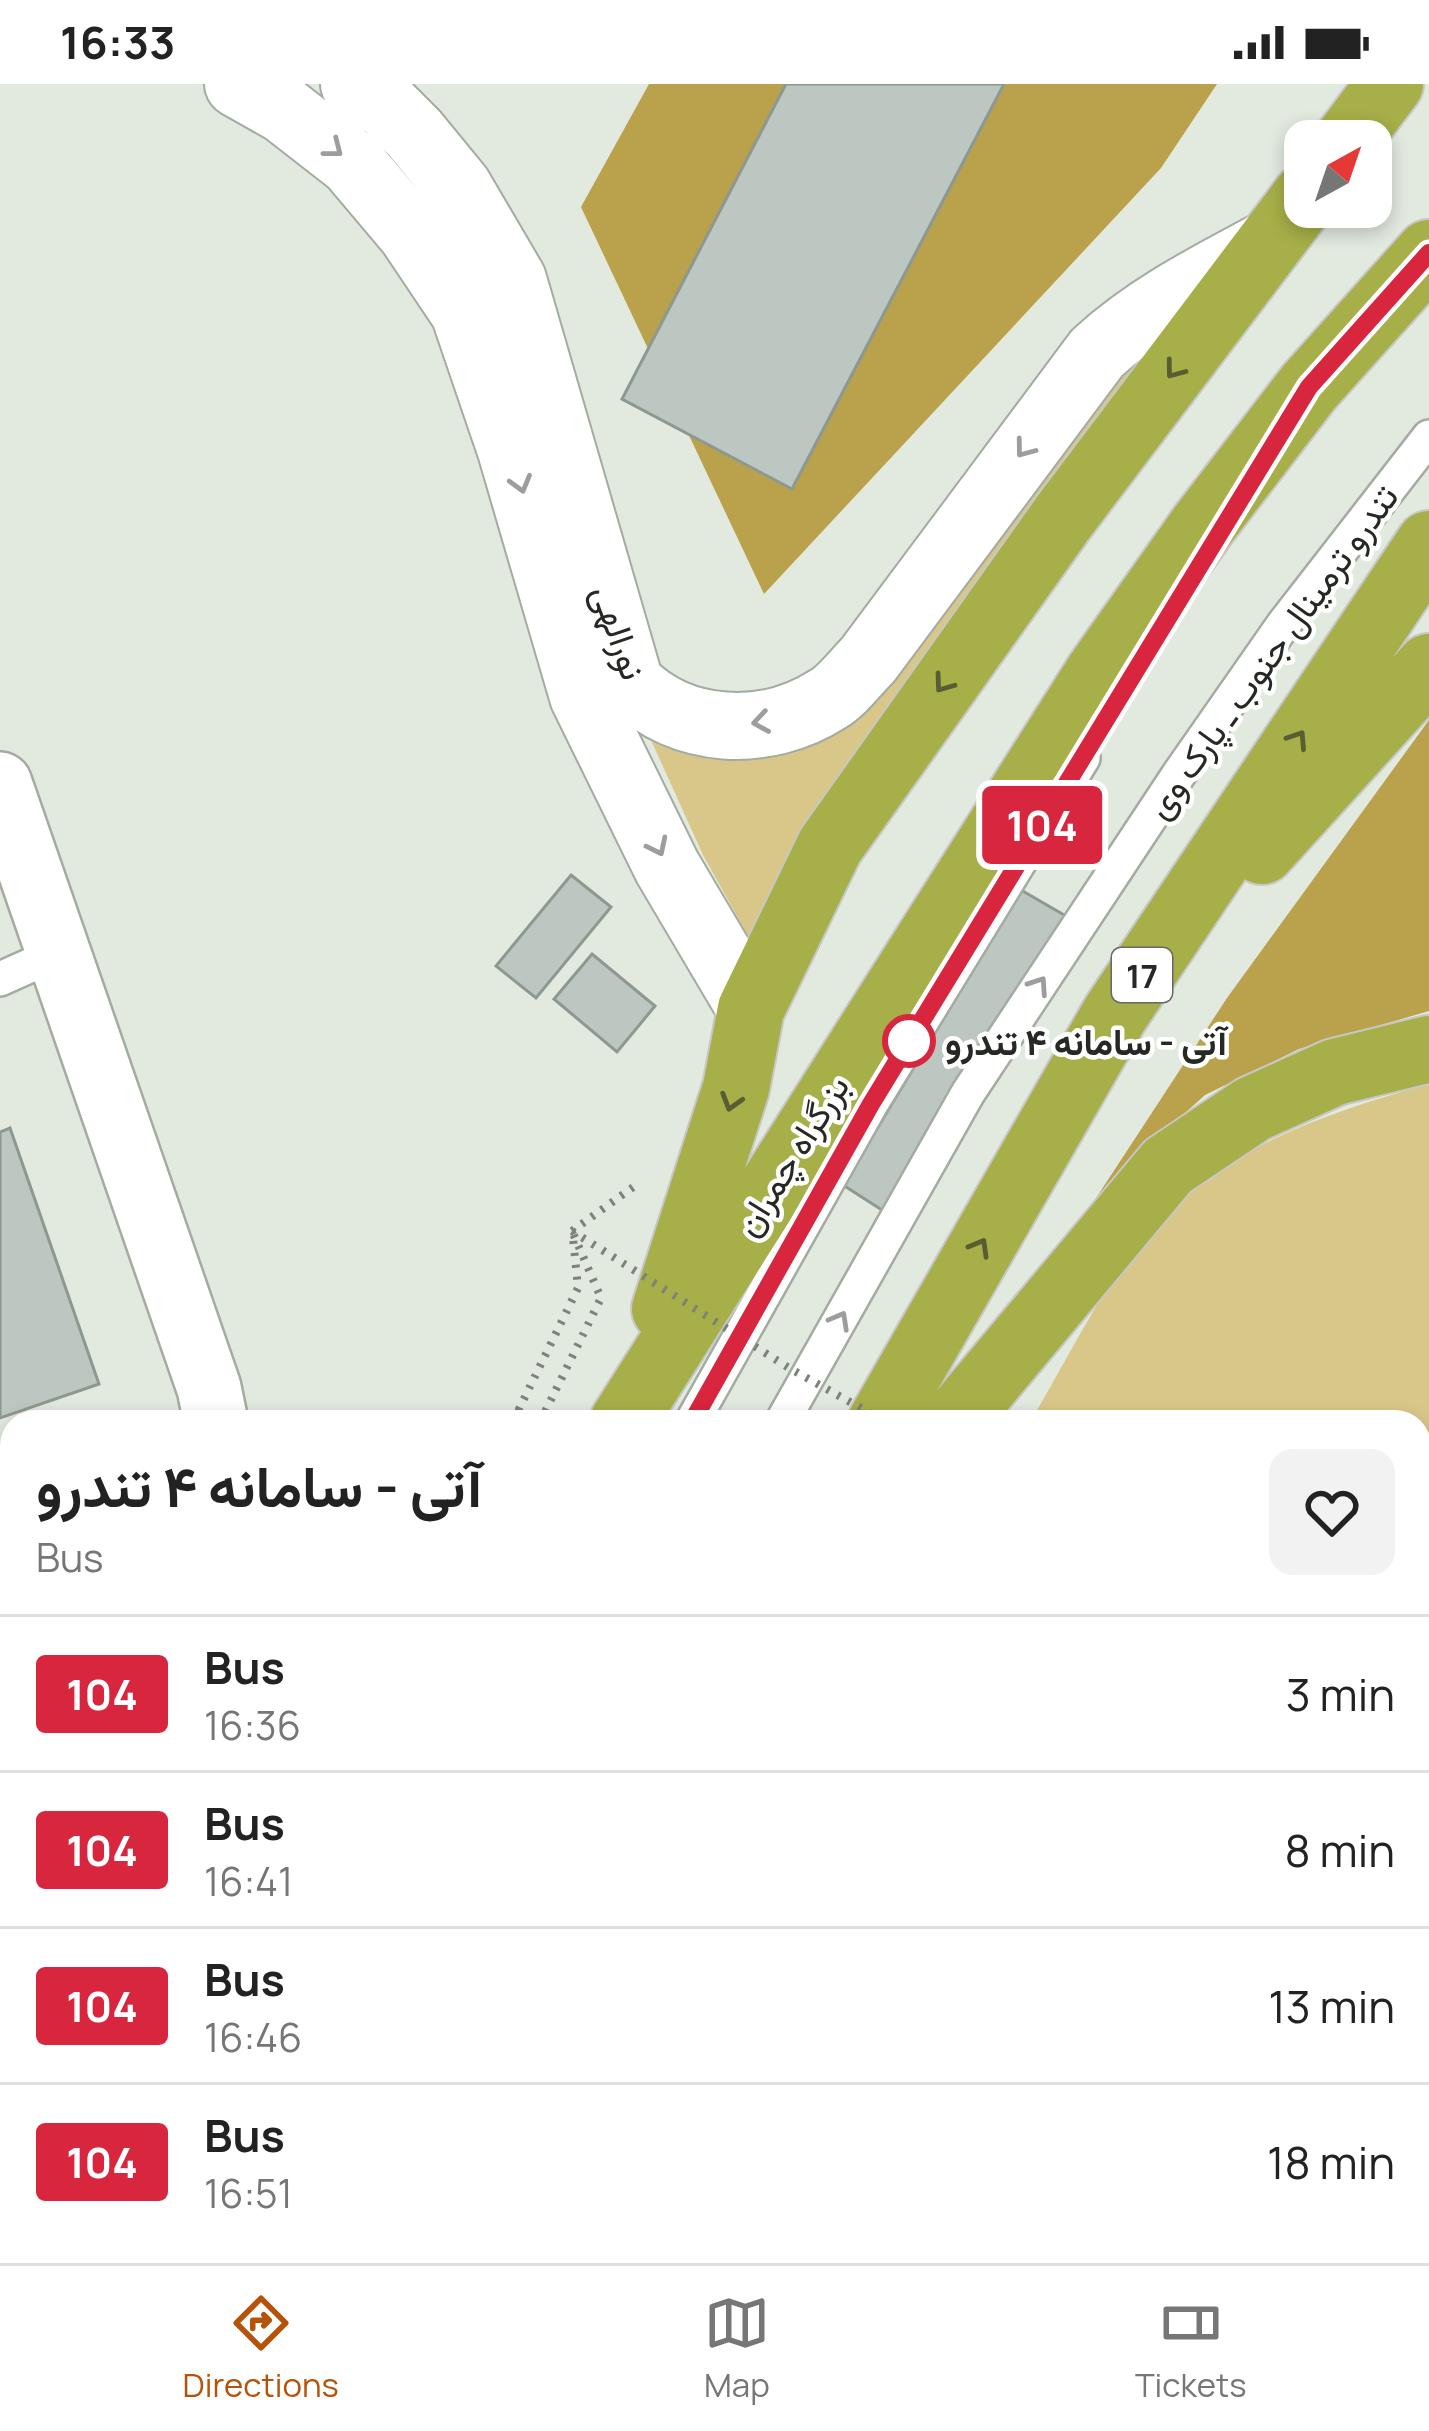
<!DOCTYPE html>
<html lang="en">
<head>
<meta charset="utf-8">
<style>
	body { margin:0; font-family:Manrope,Vazirmatn,sans-serif; background:#f2f2f2; color:#222; height:100vh; display:flex; flex-direction:column; font-size:45px; white-space:nowrap }
	* { box-sizing:border-box; margin:0 }
	p { font-size:39px; color:#767676 }
	.icon { flex:none; width:66px; height:66px; fill:none; stroke:currentColor; stroke-width:2; stroke-linecap:round; stroke-linejoin:round }
	.map { position:relative; flex:1; overflow:hidden }
	.side { position:absolute; left:0px; top:1326px; width:1431px; height:855px; display:flex; flex-direction:column; background:#fff; border-radius:36px 36px 0 0; box-shadow:0 6px 18px #0003 }
	.side>* { flex:none }
	.badge { padding:0 24px; border-radius:9px; font-size:42px; line-height:78px }
	.needle { width:78px; rotate:40deg }
	.buttons { position:absolute; left:1284px; top:36px; display:grid; gap:24px }
	.buttons a { display:grid; place-items:center; width:108px; height:108px; border-radius:24px; background:#fff; box-shadow:0 6px 18px #0003; font-size:60px }
	.map>.badge { position:absolute; translate:-50% -50%; box-shadow:0 0 0 6px #fff }
	.round { display:grid; place-items:center; flex:none; width:126px; height:126px; border-radius:24px; background:#f2f2f2 }
	.summary { display:flex; align-items:center; justify-content:space-between; height:204px; padding:0 36px }
	h1 { font-size:57px; font-weight:700; line-height:90px }
	ul { padding:0; list-style:none }
	li { display:flex; align-items:center; gap:36px; height:156px; padding:0 36px; border-top:3px solid #e0e0e0 }
	li div { flex:1 }
	li b { display:block; font-size:45px }
	li em { font-style:normal }
	li .badge { min-width:132px; font-weight:700; text-align:center }
	.status { display:flex; justify-content:space-between; align-items:center; height:84px; padding:0 60px; background:#fff; direction:ltr }
	.status svg { height:33px; fill:currentColor }
	.dock { display:flex; justify-content:space-around; align-items:center; height:168px; border-top:3px solid #e0e0e0; background:#fff; font-size:33px; color:#767676 }
	.dock a { display:grid; justify-items:center; gap:6px }
	.dock .selected { color:#b45309 }
	.map>svg:first-child { display:block }
	.green { fill:#d9c789 }
	.forest { fill:#baa14b }
	.building { fill:#bbc7c0; stroke:#8d9891; stroke-width:3 }
	.lines { fill:none; stroke-linecap:round; stroke-linejoin:round }
	.service-casing { stroke:#a4aba1; stroke-width:38 }
	.minor-casing { stroke:#a4aba1; stroke-width:68 }
	.tertiary-casing { stroke:#a4aba1; stroke-width:70 }
	.trunk-casing { stroke:#c7c7c6; stroke-width:70 }
	.path { stroke:#7d827b; stroke-width:8; stroke-dasharray:3 9; stroke-linecap:butt }
	.service { stroke:#fff; stroke-width:33 }
	.minor { stroke:#fff; stroke-width:63 }
	.tertiary { stroke:#fff; stroke-width:66 }
	.trunk { stroke:#a6af48; stroke-width:66 }
	.path-bridge { stroke:#7d827b; stroke-width:8; stroke-dasharray:3 9; stroke-linecap:butt }
	.oneway { stroke:#9d9e9c }
	.oneway2 { stroke:#595e32 }
	.line-casing { stroke:#fff; stroke-width:27 }
	.line { stroke:#d7263d; stroke-width:18 }
	.stop-dot { fill:#fff; stroke:#d7263d; stroke-width:6 }
	.labels { text-anchor:middle; dominant-baseline:central; stroke-width:9; stroke-linejoin:round; paint-order:stroke }
	.shield { fill:#fff; stroke:#676866; stroke-width:3 }
	.shield-label { font-size:33px; font-weight:bold; fill:#262824 }
	.street-label { font-size:36px; fill:#262824; stroke:#fff }
	.stop-label { font-size:36px; font-weight:bold; fill:#262824; stroke:#fff; text-anchor:start }
</style>
</head>
<body>
<div class="status"><b>16:33</b><svg viewBox="0 0 49 12"><path d="M0 12V9h3v3zM5 12V6h3v6zM10 12V3h3v9zM15 12V0h3v12zM26 1h20v11H26zM47 4h2v5h-2z"/></svg></div>
<div class="map">
<svg width="1429" height="2179" viewBox="0 0 1429 2179">
	<rect width="100%" height="100%" fill="#e2e9df"/>
	<path class="green" d="M1176,228L758,870L703,771L651,656L734,666L1049,368Z
		M1429,1000V1744L1419,1777V1338H1030C1063,1283 1092,1223 1130,1171C1202,1071 1315,1032 1429,1000Z
		M560,2169H1322L1320,2179H555Z"/>
	<path class="forest" d="M649,0H1217L1161,84L764,510L581,123Z
		M1429,636V927L1299,965L1205,1011L1143,1067L1064,1163L1227,914Z"/>
	<path class="building" d="M786,0H1004L792,405L622,315Z
		M571,791L611,823L536,914L496,882Z
		M1021,806L1071,835L885,1128L843,1101Z
		M592,870L655,922L617,968L554,915Z
		M10,1044L99,1300L0,1334V1048Z"/>
	<g class="lines">
		<defs>
			<path id="service" d="M0,895L58,869
				M692,1338L871,1020L1083,674
				M782,1338L968,1009L1179,690L1283,541L1429,353
				M218,2179L224,2169
				M307,2179L313,2169"/>
			<path id="minor" d="M0,700L209,1304L216,1338
				M0,1433L12,1429
				M0,2026L12,2006"/>
			<path id="tertiary" d="M238,0L284,26L352,79L411,149L464,228L511,366L583,612L667,783L751,925
				M354,0L387,22L414,49L459,104L513,196L630,599C681,651 766,655 828,615C843,606 855,589 868,576L1097,269C1148,222 1209,192 1270,159"/>
			<path id="trunk" d="M1347,57L1390,0
				M1262,767L1429,583
				M665,1225L736,1004L751,925L830,762L1062,435L1305,113
				M623,1338L1099,588L1203,441L1309,303L1429,169
				M881,1338L1115,930L1429,460
				M954,1338L1168,1082L1253,1025L1335,988L1429,965
				M1419,1907L1429,1866
				M148,2179L153,2169
				M409,2179L415,2169
				M481,2179L483,2169
				M1357,2179L1360,2169"/>
		</defs>
		<use href="#service" class="service-casing"/>
		<use href="#minor" class="minor-casing"/>
		<use href="#tertiary" class="tertiary-casing"/>
		<use href="#trunk" class="trunk-casing"/>
		<path class="path" d="M572,1147L639,1099
			M520,1338L519,1325L578,1204L573,1154
			M540,1338L601,1214L572,1147
			M1212,2169L1219,2179
			M59,2179L65,2169"/>
		<use href="#service" class="service"/>
		<use href="#minor" class="minor"/>
		<use href="#tertiary" class="tertiary"/>
		<use href="#trunk" class="trunk"/>
		<path class="path-bridge" d="M572,1147L789,1284L886,1338"/>
	</g>
	<defs><path id="oneway-chevron" d="M-2-3.5L2.5 0L-2 3.5" fill="none" stroke-width="1.6" stroke-linecap="round" stroke-linejoin="round" transform="scale(3)"/></defs>
	<g class="oneway">
		<use href="#oneway-chevron" transform="translate(334 65) rotate(38)"/>
		<use href="#oneway-chevron" transform="translate(1024 365) rotate(127)"/>
		<use href="#oneway-chevron" transform="translate(521 400) rotate(74)"/>
		<use href="#oneway-chevron" transform="translate(761 638) rotate(171)"/>
		<use href="#oneway-chevron" transform="translate(658 763) rotate(64)"/>
		<use href="#oneway-chevron" transform="translate(1039 901) rotate(-56)"/>
		<use href="#oneway-chevron" transform="translate(840 1236) rotate(-61)"/>
	</g>
	<g class="oneway2">
		<use href="#oneway-chevron" transform="translate(1174 286) rotate(127)"/>
		<use href="#oneway-chevron" transform="translate(943 600) rotate(126)"/>
		<use href="#oneway-chevron" transform="translate(1298 655) rotate(-57)"/>
		<use href="#oneway-chevron" transform="translate(731 1018) rotate(107)"/>
		<use href="#oneway-chevron" transform="translate(980 1163) rotate(-60)"/>
	</g>
	<g class="lines">
		<defs>
			<path id="line" d="M692,1338L871,1020L1309,303L1429,169"/>
		</defs>
		<use href="#line" class="line-casing"/>
		<use href="#line" class="line"/>
	</g>
	<circle class="stop-dot" cx="909" cy="957" r="24"/>
	<g class="labels">
		<rect class="shield" x="1112" y="864" width="60" height="54" rx="9"/>
		<g class="shield-label">
			<text x="1142" y="891">17</text>
		</g>
		<g class="street-label">
			<text transform="translate(620 548) rotate(71)">نورالهی</text>
			<text transform="translate(1271 567) rotate(-54)">تندرو ترمینال جنوب ـ پارک وی</text>
			<text transform="translate(791 1071) rotate(-58)">بزرگراه چمران</text>
		</g>
		<g class="stop-label">
			<text x="945" y="957">آتی - سامانه ۴ تندرو</text>
		</g>
	</g>
</svg>
<div class="buttons">
<a><svg class="needle" viewBox="-14 -14 28 28"><path d="M0-13l5 13h-10z" fill="#e53935"/><path d="M0 13l5-13h-10z" fill="#767676"/></svg></a>
</div>
<b class="badge" style="left:1042px;top:741px;background:#d7263d;color:#fff">104</b>
<section class="side">
<div class="summary"><div><h1>آتی - سامانه ۴ تندرو</h1><p>Bus</p></div><a class="round"><svg class="icon" aria-label="heart" viewBox="0 0 24 24"><path d="M12 20l-8-8c-3-5 5-10 8-4 3-6 11-1 8 4z"/></svg></a></div>
<ul>
<li><span class="badge" style="background:#d7263d;color:#fff">104</span><div><b>Bus</b><p>16:36</p></div><em>3 min</em></li>
<li><span class="badge" style="background:#d7263d;color:#fff">104</span><div><b>Bus</b><p>16:41</p></div><em>8 min</em></li>
<li><span class="badge" style="background:#d7263d;color:#fff">104</span><div><b>Bus</b><p>16:46</p></div><em>13 min</em></li>
<li><span class="badge" style="background:#d7263d;color:#fff">104</span><div><b>Bus</b><p>16:51</p></div><em>18 min</em></li>
</ul>
</section>
</div>
<nav class="dock">
<a class="selected"><svg class="icon" aria-label="directions" viewBox="0 0 24 24"><path d="M12 3l9 9-9 9-9-9zM9 14v-3h6M13 9l2 2-2 2"/></svg>Directions</a>
<a><svg class="icon" aria-label="map" viewBox="0 0 24 24"><path d="M3 6l6-2 6 2 6-2v14l-6 2-6-2-6 2zM9 4v14M15 6v14"/></svg>Map</a>
<a><svg class="icon" aria-label="tickets" viewBox="0 0 24 24"><path d="M3 7h18v10H3zM15 7v10"/></svg>Tickets</a>
</nav>
</body>
</html>
